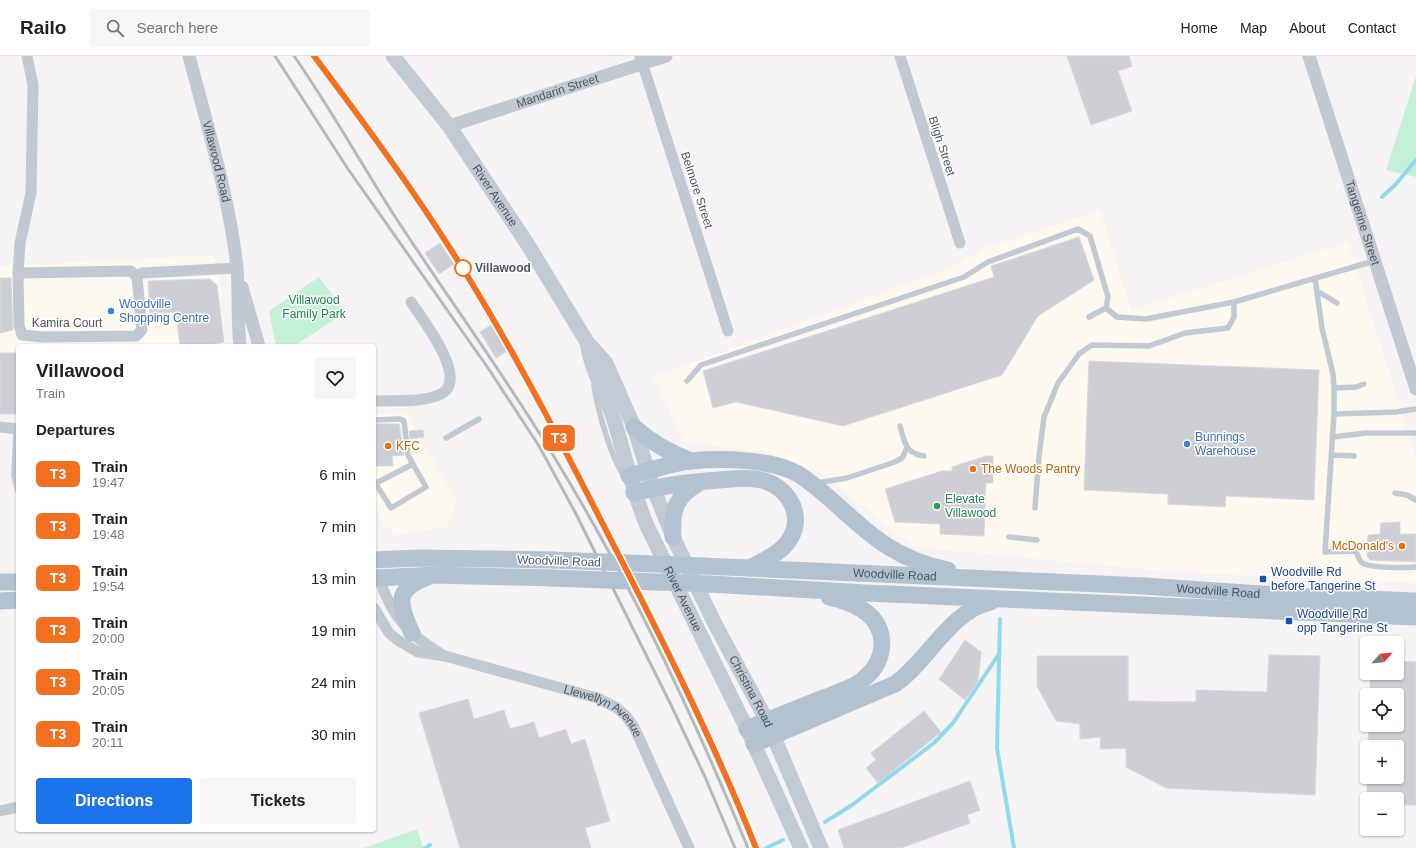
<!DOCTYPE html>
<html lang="en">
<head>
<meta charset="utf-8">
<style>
	body { margin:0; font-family:Helvetica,sans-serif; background:#f6f6f6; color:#222; height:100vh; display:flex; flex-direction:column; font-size:15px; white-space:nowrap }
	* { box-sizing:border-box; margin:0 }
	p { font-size:13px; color:#767676 }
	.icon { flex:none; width:22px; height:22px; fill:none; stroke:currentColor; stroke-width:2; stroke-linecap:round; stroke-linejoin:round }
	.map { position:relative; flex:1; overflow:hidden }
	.sheet { position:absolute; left:16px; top:288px; width:360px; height:488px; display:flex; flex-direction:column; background:#fff; border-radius:4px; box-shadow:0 1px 3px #0004 }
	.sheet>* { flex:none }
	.badge { padding:0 8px; border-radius:6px; font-size:14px; line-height:26px }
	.needle { width:26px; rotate:63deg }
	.tools { position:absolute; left:1360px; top:580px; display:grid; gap:8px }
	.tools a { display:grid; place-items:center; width:44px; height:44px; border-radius:4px; background:#fff; box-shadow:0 1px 3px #0004; font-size:20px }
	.map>.badge { position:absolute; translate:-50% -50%; box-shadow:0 0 0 2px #fff }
	h2 { padding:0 20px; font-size:15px; line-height:36px }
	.round { display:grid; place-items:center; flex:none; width:42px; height:42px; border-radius:4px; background:#f6f6f6 }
	.head { display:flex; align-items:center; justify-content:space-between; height:68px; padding:0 20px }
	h1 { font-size:19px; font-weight:600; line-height:30px }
	.button { display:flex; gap:8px; margin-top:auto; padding:8px 20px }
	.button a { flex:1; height:46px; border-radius:4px; background:#1a73e8; color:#fff; font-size:16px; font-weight:600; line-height:46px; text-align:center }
	.button a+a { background:#f6f6f6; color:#222 }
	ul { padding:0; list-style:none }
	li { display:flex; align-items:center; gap:12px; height:52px; padding:0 20px }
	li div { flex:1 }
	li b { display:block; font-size:15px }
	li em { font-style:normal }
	li .badge { min-width:44px; font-weight:700; text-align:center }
	header { display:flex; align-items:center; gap:24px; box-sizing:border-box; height:56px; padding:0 20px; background:#fff; border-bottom:1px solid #e0e0e0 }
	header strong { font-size:19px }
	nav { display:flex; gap:22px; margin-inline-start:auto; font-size:14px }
	.search { width:280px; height:36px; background:#f6f6f6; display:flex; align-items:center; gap:10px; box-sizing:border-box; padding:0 14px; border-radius:4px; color:#767676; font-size:15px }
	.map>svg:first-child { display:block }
	.commercial { fill:#fdf9ef }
	.green { fill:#c3f1d5 }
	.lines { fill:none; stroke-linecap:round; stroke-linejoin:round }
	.stream { stroke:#90daee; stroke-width:4 }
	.building { fill:#cdcfd5; stroke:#d7d9de }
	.service { stroke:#c1cad2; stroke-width:5.5 }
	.minor { stroke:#c1cad2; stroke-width:11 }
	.tertiary { stroke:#c1cad2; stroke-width:13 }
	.secondary { stroke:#c1cbd6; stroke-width:15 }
	.primary { stroke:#b3c2d1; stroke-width:17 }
	.rail { stroke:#b5b8bd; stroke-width:3 }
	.primary-bridge { stroke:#b3c2d1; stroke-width:17 }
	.line-casing { stroke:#fff; stroke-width:9 }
	.line { stroke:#f37021; stroke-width:6 }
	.stop-dot { fill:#fff; stroke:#f37021; stroke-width:2 }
	.shop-dot { fill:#3f7fe0; stroke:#fff; stroke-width:1.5 }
	.food-dot { fill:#e8710a; stroke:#fff; stroke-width:1.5 }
	.leisure-dot { fill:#2e9e5b; stroke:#fff; stroke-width:1.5 }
	.transit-dot { fill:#1a4fb4; stroke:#fff; stroke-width:1.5 }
	.labels { text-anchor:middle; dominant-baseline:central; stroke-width:3; stroke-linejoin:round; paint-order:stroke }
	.street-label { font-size:12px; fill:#4a5661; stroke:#fff }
	.stop-label { font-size:12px; font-weight:bold; fill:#4a5661; stroke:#fff; text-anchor:start }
	.park-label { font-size:12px; fill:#17864f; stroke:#fff }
	.shop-label { font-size:12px; fill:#366cbe; stroke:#fff; text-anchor:start }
	.food-label { font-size:12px; fill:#c56008; stroke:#fff; text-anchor:start }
	.leisure-label { font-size:12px; fill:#27864d; stroke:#fff; text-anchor:start }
	.transit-label { font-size:12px; fill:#164399; stroke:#fff; text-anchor:start }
</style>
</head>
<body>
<header>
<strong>Railo</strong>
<div class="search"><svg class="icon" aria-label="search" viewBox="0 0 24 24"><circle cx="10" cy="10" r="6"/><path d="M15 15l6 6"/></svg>Search here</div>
<nav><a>Home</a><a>Map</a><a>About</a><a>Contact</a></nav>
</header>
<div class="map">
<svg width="1416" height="792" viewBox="0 0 1416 792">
	<rect width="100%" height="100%" fill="#f5f3f3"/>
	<path class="commercial" d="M1100,154L1131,254L1348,186L1416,400V527L1171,516L914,491L822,417L765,396L684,386L653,321L949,212L984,192Z
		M213,199L219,220L226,290H18V358H0V210Z
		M405,356L456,444L448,471L394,479L392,474L384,470L374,449V359Z"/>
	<path class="green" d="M1416,20V121L1386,114Z
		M319,221L346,256L294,290H276L269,255Z
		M417,773L423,792H364Z"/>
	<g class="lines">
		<path class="stream" d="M1382,141L1395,129L1416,104
			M1000,563L997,692L1014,792
			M825,766L852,749L934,687L953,667L999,598
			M425,792L430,789
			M766,792L783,784"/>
	</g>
	<path class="building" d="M1067,0H1129L1132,10L1118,15L1132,55L1091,69Z
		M1079,181L1094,224L1038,260L1002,319L843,370L736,346L713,352L703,315L994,221L991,210Z
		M440,187L454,208L439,218L425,197Z
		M0,222H11L13,274L0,277Z
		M210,223L217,229L224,286L205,290H180L176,256L150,257L148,225Z
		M491,269L507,295L496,302L480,276Z
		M0,297H18V358H0Z
		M1089,305L1319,314L1314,444L1226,440L1225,451L1168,448V438L1084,434Z
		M374,368H399L404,399L392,400L393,410H374Z
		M423,374L424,381L410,383L409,375Z
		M986,400H993V427H986L984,480L940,478V468L895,466L885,433L942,415H952V411Z
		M1400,466V478H1416V506L1370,504L1367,499L1368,479L1380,478L1381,467Z
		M965,584L981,596L978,625L965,644L939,623Z
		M1269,599L1320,600L1315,739L1166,732L1126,711V692L1100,693L1101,681L1080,683V668L1056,665L1037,630V600H1128V645L1196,646V634L1267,636Z
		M1397,605L1416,606V749H1397V743H1367V721H1397V691H1368L1369,669H1397V639H1370V617H1397Z
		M468,643L474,663L504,654L510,673L534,666L539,682L566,673L571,688L585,683L610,765L585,772L591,792H460L419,657Z
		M924,655L941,676L878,727L866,712L876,704L871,697Z
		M970,725L980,754L967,759L970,767L901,792H844L838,774Z"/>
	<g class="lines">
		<path class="service" d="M1315,222L1322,272L1333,318L1334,332V358L1325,496L1356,495C1358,500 1359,506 1364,508C1375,512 1404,512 1416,511
			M1317,235L1337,247
			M1089,261L1106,252L1117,261L1146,263L1234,246L1374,205
			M687,325L701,309L964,221L988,206L1078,173L1090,180L1108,241L1106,252
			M594,330C598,355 611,403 626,423
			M1334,332L1356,331L1364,328
			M1334,358L1396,356L1416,353
			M374,364L400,363L404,365L408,399L413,408
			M900,370C905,387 905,397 924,400
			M16,373L14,420L18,435
			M1333,381L1366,377H1416
			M446,382L479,363
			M1332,399L1354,400
			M374,425L391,452L426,431L413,408L376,427
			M816,427L847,422L895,406L902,402L907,392
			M1395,437L1407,439L1416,444
			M1035,452L1039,400L1044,361L1058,327L1079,298L1092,289L1149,290L1185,277L1228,272L1234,261V246
			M1009,481L1037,484"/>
		<g class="minor">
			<path d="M27,0L33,29L31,137L20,187L18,217L19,269L22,279L43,281L136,280L142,274L137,221L142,217L237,212"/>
			<path d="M640,0L728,275"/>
			<path d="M900,0L960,187"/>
			<path d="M18,217L131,215L137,221"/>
			<path d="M374,345C394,344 422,347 441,338C470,323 422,263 411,246"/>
			<path d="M0,371L18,373"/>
			<path d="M379,522C391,559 408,578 441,598"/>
			<path id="s1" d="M374,552L389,577L399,585L418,596L445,600L597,642L617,652L626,660L634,671L689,792"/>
			<path d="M0,755L18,751"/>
		</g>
		<g class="tertiary">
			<path id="s2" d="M189,0C207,69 229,140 237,211C239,237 237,264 240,290"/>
			<path id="s3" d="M1309,0L1416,333"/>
			<path id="s4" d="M449,70L666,0"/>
			<path d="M242,231L259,290"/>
		</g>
		<g class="secondary">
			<path id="s5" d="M393,0L449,70L528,189L587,286L606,307L634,371L653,431L673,481L714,566L767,665L821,792"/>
			<path id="s6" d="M587,286C591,313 604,335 613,361C625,398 632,436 648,472L747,673L801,792"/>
		</g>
		<g class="primary">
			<path d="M634,371C652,387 669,396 691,405"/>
			<path d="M629,420C649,415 671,407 691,405C721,402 770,403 796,417C811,425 824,438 837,449C873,482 898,504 948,514"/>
			<path d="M634,437C662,429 690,426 719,424C732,423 747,421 761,424C789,430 807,462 787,487C778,499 762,505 750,512"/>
			<path d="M673,481C671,454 676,439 701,426"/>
			<path d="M374,504L419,502L553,504"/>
			<path id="s7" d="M703,510L1144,530L1288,540L1416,545"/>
			<path d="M374,522L436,519L552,522"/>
			<path d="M0,526H18"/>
			<path d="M710,528L866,537L1416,561"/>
			<path d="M0,545L18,544"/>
			<path d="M412,577C399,549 393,533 428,521"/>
			<path d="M747,673C771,663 796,653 821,643C836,637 855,632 867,620C879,609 884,594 881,579C876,555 850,546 829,541"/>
			<path d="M754,688L895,628C928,605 951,554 991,546"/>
		</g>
		<path class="rail" d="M275,0L348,113L488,312L539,390L575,456L671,649L705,721L735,792
			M294,0C329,50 359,104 392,156C447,241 507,322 559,409C633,531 694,661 748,792
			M314,0C368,72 421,144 468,221C521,308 568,399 614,490C665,589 715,689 756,792"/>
		<path class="primary-bridge" d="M553,504L703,510
			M552,522L710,528"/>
	</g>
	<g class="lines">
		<defs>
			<path id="line" d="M314,0C368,72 421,144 468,221C520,306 565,394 610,482C662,583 714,686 756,792"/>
		</defs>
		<use href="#line" class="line-casing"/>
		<use href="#line" class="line"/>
	</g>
	<circle class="stop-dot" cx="463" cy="212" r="8"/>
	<g class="shop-dot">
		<circle cx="111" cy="255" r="4"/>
		<circle cx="1187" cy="388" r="4"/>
	</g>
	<g class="food-dot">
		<circle cx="388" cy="390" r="4"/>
		<circle cx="973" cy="413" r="4"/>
		<circle cx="1402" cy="490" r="4"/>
	</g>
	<circle class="leisure-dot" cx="937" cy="450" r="4"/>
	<g class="transit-dot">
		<rect x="1259" y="519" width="8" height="8" rx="2"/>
		<rect x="1285" y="561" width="8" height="8" rx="2"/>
	</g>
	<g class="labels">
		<g class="street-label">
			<text stroke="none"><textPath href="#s4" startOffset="114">Mandarin Street</textPath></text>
			<text transform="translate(942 90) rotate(72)">Bligh Street</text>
			<text stroke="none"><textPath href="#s2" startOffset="109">Villawood Road</textPath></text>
			<text transform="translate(697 134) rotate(72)">Belmore Street</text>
			<text stroke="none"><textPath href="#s5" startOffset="173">River Avenue</textPath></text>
			<text stroke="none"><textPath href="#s3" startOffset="175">Tangerine Street</textPath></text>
			<text x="67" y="267">Kamira Court</text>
			<text transform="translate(559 505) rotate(2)">Woodville Road</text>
			<text stroke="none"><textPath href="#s7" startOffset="192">Woodville Road</textPath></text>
			<text stroke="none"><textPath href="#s7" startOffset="516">Woodville Road</textPath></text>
			<text stroke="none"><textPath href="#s6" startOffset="275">River Avenue</textPath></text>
			<text stroke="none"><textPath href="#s5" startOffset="734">Christina Road</textPath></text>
			<text stroke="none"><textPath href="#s1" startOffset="261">Llewellyn Avenue</textPath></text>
		</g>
		<g class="stop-label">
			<text x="475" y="212">Villawood</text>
		</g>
		<g class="park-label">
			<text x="314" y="244">Villawood<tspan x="314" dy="14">Family Park</tspan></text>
		</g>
		<g class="shop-label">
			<text x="119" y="248">Woodville<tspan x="119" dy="14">Shopping Centre</tspan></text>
			<text x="1195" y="381">Bunnings<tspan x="1195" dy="14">Warehouse</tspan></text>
		</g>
		<g class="food-label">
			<text x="396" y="390">KFC</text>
			<text x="981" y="413">The Woods Pantry</text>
			<text x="1394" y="490" text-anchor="end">McDonald's</text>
		</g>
		<g class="leisure-label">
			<text x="945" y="443">Elevate<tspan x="945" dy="14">Villawood</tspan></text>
		</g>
		<g class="transit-label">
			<text x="1271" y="516">Woodville Rd<tspan x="1271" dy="14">before Tangerine St</tspan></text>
			<text x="1297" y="558">Woodville Rd<tspan x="1297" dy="14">opp Tangerine St</tspan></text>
		</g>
	</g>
</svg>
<div class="tools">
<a><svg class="needle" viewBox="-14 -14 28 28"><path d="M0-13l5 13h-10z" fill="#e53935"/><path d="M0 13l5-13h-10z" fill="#767676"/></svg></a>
<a><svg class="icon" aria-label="locate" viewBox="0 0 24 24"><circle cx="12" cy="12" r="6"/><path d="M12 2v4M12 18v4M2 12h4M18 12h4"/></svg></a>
<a>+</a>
<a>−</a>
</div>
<b class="badge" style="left:559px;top:382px;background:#f37021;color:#fff">T3</b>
<section class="sheet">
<div class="head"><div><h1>Villawood</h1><p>Train</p></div><a class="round"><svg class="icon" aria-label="heart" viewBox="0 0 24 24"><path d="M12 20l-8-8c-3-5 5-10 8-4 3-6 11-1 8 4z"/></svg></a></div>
<h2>Departures</h2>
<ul>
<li><span class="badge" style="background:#f37021;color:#fff">T3</span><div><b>Train</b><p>19:47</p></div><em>6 min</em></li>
<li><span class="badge" style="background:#f37021;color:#fff">T3</span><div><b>Train</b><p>19:48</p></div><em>7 min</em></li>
<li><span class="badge" style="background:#f37021;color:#fff">T3</span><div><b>Train</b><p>19:54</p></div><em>13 min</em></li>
<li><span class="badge" style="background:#f37021;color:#fff">T3</span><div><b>Train</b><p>20:00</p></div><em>19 min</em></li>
<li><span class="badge" style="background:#f37021;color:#fff">T3</span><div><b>Train</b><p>20:05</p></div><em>24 min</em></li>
<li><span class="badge" style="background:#f37021;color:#fff">T3</span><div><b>Train</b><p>20:11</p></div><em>30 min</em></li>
</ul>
<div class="button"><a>Directions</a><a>Tickets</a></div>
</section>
</div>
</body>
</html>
